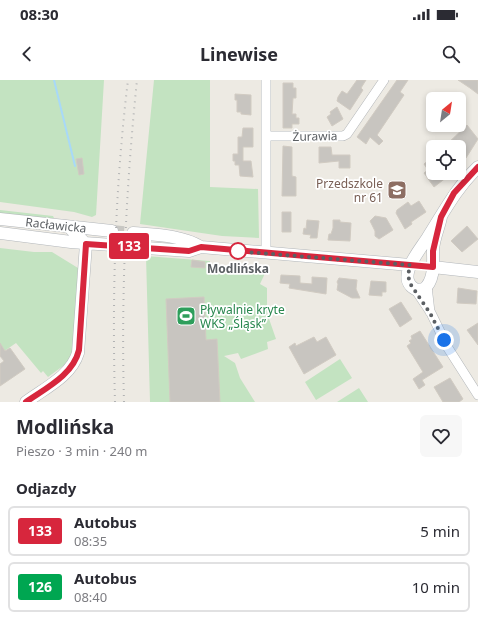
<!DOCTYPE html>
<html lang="pl">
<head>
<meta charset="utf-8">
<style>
	body { margin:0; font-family:"Noto Sans",sans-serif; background:#f7f7f7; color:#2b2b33; height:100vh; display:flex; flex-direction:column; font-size:15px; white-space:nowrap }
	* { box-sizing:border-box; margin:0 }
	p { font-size:13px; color:#7c7c81 }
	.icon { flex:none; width:22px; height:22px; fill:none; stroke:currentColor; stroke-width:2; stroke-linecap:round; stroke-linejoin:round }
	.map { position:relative; height:322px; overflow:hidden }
	.drawer { display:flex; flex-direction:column; background:#fff; flex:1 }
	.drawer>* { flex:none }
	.badge { padding:0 8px; border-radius:3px; font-size:14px; line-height:26px }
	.needle { width:26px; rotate:30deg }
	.controls { position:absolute; left:426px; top:12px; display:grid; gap:8px }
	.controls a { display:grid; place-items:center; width:40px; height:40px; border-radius:6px; background:#fff; box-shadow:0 2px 6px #0003; font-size:20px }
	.you { position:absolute; width:20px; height:20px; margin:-10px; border:3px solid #fff; border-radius:50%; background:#1a73e8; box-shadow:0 0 0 6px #1a73e833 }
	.map>.badge { position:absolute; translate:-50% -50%; box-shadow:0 0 0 2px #fff }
	h2 { padding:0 16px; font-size:15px; line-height:36px }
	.round { display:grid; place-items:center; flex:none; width:42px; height:42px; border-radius:6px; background:#f7f7f7 }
	.overview { display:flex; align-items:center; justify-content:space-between; height:68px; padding:0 16px }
	h1 { font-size:19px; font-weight:700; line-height:30px }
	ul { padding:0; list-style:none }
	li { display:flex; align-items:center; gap:12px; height:50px; margin:0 8px 6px; padding:0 8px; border:2px solid #e1e1e2; border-radius:6px }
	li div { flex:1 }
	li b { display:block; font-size:15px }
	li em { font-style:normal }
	li .badge { min-width:44px; font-weight:700; text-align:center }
	.status { display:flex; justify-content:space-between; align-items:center; height:28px; padding:0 20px; background:#fff; direction:ltr }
	.status svg { height:11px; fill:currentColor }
	header { display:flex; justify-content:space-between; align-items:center; height:52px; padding:0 16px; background:#fff; font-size:18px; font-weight:700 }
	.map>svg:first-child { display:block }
	.green { fill:#c3e3c1 }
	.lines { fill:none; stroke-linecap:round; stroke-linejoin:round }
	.stream { stroke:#a8d9f8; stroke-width:2 }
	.building { fill:#c8c5c0; stroke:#d1cbc2 }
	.secondary-tunnel { stroke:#c8c7c3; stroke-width:12; stroke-dasharray:12 6; stroke-linecap:butt }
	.street-casing { stroke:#b3b6b9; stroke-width:10 }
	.secondary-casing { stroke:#b2b6ba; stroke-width:13 }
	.street { stroke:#fff; stroke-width:9 }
	.secondary { stroke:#fff; stroke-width:12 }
	.rail { stroke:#b1b2b3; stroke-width:2; stroke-dasharray:1 5; stroke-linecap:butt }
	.line-casing { stroke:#fff; stroke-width:9 }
	.line { stroke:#d7263d; stroke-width:6 }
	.walk { stroke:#5b5f63; stroke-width:4; stroke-dasharray:0 7.2 }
	.stop-dot { fill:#fff; stroke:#d7263d; stroke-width:2 }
	.labels { text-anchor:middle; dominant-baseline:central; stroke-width:3.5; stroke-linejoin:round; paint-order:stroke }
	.street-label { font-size:12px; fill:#5b5f63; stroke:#fff }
	.education-label { font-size:12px; fill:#785e54; stroke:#fff; text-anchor:end }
	.stop-label { font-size:12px; font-weight:bold; fill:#5b5f63; stroke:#fff }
	.leisure-label { font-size:12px; fill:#27864d; stroke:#fff; text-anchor:start }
</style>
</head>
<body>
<div class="status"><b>08:30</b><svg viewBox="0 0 49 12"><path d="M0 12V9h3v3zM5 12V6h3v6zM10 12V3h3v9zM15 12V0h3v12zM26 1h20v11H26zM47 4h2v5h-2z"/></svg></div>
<header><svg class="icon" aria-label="back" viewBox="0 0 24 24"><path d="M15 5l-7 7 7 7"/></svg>Linewise<svg class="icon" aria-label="search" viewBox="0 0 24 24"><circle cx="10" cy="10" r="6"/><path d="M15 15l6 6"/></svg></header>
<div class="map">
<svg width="478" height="322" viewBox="0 0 478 322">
	<rect width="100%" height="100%" fill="#edeae3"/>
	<path class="green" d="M0,0H104L96,135L92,137L74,132L0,122Z
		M154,0H210V107L258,109L259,158L222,156L140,144Z
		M0,130L53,136L55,140L0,134Z
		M0,168L34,172H52L78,188L73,272L67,283L48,297L43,291L41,293L16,263L0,274Z
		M146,176L210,181V185L267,189L260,204L267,208V233L276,259L267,262L268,269L241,279L238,273L224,276L235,283L240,298L255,322H150Z
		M340,279L352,298L316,320L305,302Z
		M359,308L368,322H337Z"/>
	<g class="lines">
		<path class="stream" d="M54,0L75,86"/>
	</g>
	<path class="building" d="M357,0H366L361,8L363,10L350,30L337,21L338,17L342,11L347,14Z
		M397,0H408L400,12L404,15L377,55L383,61L379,65L370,57L366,64L357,57Z
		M458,0H478V14L470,8Z
		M283,3H293V8H296V18H293L292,34H296V38H299V44H292V48H283Z
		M235,14L251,15V35L241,34V32H237V20H235Z
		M337,27L343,39L332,46L327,37L331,34L330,32Z
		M467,45L478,59L466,78L459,79V67H444Z
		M243,48H253V67H243V81H251L253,97L240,96L239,85H235V81H233V74H238V57H242Z
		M283,66L292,67V96L296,97V116H282Z
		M319,67H331L332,75H350V88H339V81L319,83Z
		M433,77V93H444L447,97L434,107L424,93L428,90L424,84Z
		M82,78L84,94L79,95L76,79Z
		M419,121L426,132L411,142L412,144L405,149L396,133L397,130L408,122L411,126Z
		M282,132H291V152H282Z
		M375,136L386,138L393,150L379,159L375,156V151L370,141Z
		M307,140L319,141L317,158H310L311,155L303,154L304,148L306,149Z
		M333,140H340V142L351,143L350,161L328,160L329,154H331L333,148Z
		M467,146L478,159L462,172L451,161Z
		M192,180L205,182V188L191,187Z
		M281,195L300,196V203L312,204V197L327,198L326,214L289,208L290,204L280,203Z
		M339,198L357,200L356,209L360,218H352L337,210L338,204L337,202Z
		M371,201L386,202V212H382V216L369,215Z
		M458,208L477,211L476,224L457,223Z
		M204,217L206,260L217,259L220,322H170L166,219Z
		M401,222L412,239L400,247L389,229Z
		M478,243V265L467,250Z
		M420,251L443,287L422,300L425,305L419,309L413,299L423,292L407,266L411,263L409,261L412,259L411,256Z
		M314,257L317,262L326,257L336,275L304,294L289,267L295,263L296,266Z
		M0,263L5,271L10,268L25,289L0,306V284L4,281L0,276Z
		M450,298L463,319L459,322H443L434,307Z"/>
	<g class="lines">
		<path class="secondary-tunnel" d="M112,151L133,153
			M112,165L132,167"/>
		<defs>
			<path id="street" d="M266,56H343L347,54L384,0
				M266,173V0
				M427,206L430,232
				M415,209L431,233L448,268L478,315"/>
			<path id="secondary" d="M441,137C439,148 433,160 433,171C433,183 435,200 424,209L417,210C393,199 421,169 428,157C444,132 456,108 478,87
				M0,139L112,151
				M0,153L71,162L112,165
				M133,153C156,155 181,155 201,167
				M132,167L189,171L201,167L410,185
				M433,187L478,192
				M26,322C45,308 71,296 78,273L86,164L69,147"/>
		</defs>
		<use href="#street" class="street-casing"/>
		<use href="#secondary" class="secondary-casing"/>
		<use href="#street" class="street"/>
		<use href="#secondary" class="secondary"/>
		<path class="rail" d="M115,322C112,215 115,107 128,0
			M124,322C121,214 126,107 137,0"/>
	</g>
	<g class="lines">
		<defs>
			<path id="line" d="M26,322C46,308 73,295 79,270L86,164L189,171L201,167L433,187V171L441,137L454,113L478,87"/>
		</defs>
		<use href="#line" class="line-casing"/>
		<use href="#line" class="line"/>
		<path class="walk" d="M238,171H234L410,185L408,196L411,205L430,233L444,260"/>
	</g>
	<defs>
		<symbol id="school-square" viewBox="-11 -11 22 22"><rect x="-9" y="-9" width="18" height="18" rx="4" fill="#8d6e63" stroke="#fff"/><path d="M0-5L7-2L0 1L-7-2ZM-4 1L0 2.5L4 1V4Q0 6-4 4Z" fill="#fff"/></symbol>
		<symbol id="stadium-square" viewBox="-11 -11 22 22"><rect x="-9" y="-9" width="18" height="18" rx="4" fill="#2e9e5b" stroke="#fff"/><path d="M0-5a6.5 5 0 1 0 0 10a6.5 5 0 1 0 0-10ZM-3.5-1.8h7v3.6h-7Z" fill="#fff"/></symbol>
	</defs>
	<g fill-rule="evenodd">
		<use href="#school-square" x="386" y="99" width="22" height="22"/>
		<use href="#stadium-square" x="175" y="225" width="22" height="22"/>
	</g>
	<circle class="stop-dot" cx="238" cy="171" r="8"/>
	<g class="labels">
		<g class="street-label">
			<text transform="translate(315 56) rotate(-1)">Żurawia</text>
			<text transform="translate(56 145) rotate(6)">Racławicka</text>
		</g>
		<g class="education-label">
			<text x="383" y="103">Przedszkole<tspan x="383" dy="14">nr 61</tspan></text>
		</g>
		<g class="stop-label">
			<text x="238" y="188">Modlińska</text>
		</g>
		<g class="leisure-label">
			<text x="200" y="229">Pływalnie kryte<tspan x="200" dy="14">WKS „Śląsk”</tspan></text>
		</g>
	</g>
</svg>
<div class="controls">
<a><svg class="needle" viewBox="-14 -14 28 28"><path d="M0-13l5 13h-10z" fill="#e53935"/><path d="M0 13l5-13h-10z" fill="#7c7c81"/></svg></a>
<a><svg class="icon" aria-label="locate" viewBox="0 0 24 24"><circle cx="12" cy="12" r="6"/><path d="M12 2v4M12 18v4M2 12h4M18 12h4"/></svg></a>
</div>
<div class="you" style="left:444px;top:260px"></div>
<b class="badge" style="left:129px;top:166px;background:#d7263d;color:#fff">133</b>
</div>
<section class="drawer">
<div class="overview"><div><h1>Modlińska</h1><p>Pieszo · 3 min · 240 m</p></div><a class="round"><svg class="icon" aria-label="heart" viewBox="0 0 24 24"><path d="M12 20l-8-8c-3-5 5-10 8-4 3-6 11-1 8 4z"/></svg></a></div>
<h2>Odjazdy</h2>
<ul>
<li><span class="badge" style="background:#d7263d;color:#fff">133</span><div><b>Autobus</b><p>08:35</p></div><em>5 min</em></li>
<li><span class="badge" style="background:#00a651;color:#fff">126</span><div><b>Autobus</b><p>08:40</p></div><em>10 min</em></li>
</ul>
</section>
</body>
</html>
